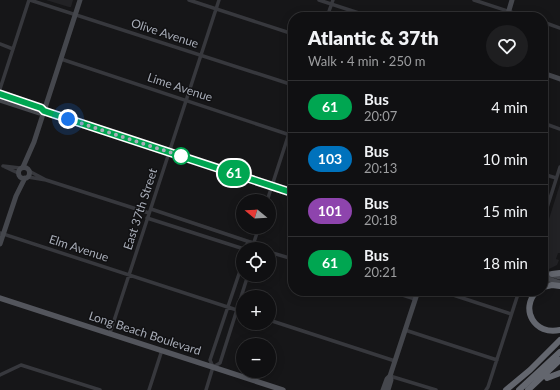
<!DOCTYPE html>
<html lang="en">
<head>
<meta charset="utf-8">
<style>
	body { margin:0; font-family:Lato,sans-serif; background:#1e1e20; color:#f1f3f6; height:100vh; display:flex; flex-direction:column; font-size:15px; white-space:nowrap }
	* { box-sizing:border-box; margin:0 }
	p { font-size:13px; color:#9c9d9f }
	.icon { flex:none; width:22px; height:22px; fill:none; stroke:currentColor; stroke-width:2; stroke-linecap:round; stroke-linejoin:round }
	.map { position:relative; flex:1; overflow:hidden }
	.drawer { position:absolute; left:288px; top:12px; width:260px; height:284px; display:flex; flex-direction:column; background:#101012; border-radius:16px; box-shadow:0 2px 10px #0003,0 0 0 1px #303032 }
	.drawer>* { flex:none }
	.badge { padding:0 8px; border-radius:13px; font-size:14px; line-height:26px }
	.needle { width:26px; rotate:288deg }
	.tools { position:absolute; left:236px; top:194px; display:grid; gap:8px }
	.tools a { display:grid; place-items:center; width:40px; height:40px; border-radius:50%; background:#101012; box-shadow:0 2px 10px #0003,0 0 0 1px #303032; font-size:20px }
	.you { position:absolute; width:20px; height:20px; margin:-10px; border:3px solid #fff; border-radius:50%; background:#1a73e8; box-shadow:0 0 0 6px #1a73e833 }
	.map>.badge { position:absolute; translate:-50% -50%; box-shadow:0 0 0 2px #fff }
	.round { display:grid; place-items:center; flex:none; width:42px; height:42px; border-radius:21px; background:#1e1e20 }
	.headline { display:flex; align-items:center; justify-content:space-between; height:68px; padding:0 20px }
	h1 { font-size:19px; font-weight:800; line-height:30px }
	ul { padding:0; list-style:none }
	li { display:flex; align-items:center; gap:12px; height:52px; padding:0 20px; border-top:1px solid #303032 }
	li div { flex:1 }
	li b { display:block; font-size:15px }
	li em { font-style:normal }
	li .badge { min-width:44px; font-weight:700; text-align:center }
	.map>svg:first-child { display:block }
	.built { fill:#222225 }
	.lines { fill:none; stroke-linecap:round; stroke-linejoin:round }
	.street { stroke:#37383d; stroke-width:3.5 }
	.secondary { stroke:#45474d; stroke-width:5 }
	.primary { stroke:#53555c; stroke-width:5.5 }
	.highway { stroke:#63666e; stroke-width:6 }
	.line-casing { stroke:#fff; stroke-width:9 }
	.line { stroke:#00a651; stroke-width:6 }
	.walk { stroke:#a8adb8; stroke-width:4; stroke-dasharray:0 7.2 }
	.stop-dot { fill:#fff; stroke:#00a651; stroke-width:2 }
	.labels { text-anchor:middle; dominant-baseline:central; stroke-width:3; stroke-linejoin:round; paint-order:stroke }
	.street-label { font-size:12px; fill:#a8adb8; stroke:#111113 }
</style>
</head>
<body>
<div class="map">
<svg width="560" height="390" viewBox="0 0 560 390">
	<rect width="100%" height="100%" fill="#161618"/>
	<path class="built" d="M46,0H73L71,7H69Z
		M560,184V253H558L556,259L559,260L557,265L549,269L543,267V238Z"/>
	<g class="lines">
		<path class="street" d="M30,0L293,85
			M189,0L293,34
			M319,0L371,17
			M474,0L526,17
			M327,17L333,0
			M543,22L560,28
			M0,44L13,49
			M61,59L293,136
			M0,89L29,0
			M543,123L560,129
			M18,173L3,166L20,168
			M543,174L556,178
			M28,177L46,180L29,171
			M46,180L149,213
			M267,201L293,121
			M151,209L250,242
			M147,218L244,249
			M543,220L560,167
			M0,233L243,312
			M254,242L259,227
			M246,249L247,244L251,242L256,245V249
			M269,252L293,259
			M390,291L415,299
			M441,291L511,314
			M269,320L395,361
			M405,330L497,360
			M110,333L219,0
			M213,367L220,363L248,275
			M0,375L21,365L100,390
			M390,376L436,390
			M149,390L162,350
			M206,390L213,367L210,360L243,262
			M486,390L488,387L519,291"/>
		<path class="secondary" d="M507,17L512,0
			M543,73L560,79
			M0,94L41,108L44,111L293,193
			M0,100L39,113L44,111
			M23,167L34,142L80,0
			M18.5 173a5.5 5.5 0 1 1 11 0a5.5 5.5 0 1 1-11 0Z
			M0,244L16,196L25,178
			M543,272L560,277
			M543,277L560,283
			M383,390L387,379L390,376
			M388,390L391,380L390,376L418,291"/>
		<path class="primary" d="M0,298L283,390"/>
		<path class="highway" d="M552,274L560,273
			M543,287L552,285L560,286
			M537,291C519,309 535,336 560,330
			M547,378L560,373
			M506,390L530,370L560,340
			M519,390L560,352
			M528,390L560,360"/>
	</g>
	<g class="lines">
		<defs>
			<path id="line" d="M0,94L41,108L44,111L293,193"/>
		</defs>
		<use href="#line" class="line-casing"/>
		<use href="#line" class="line"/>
		<path class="walk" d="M68,119L181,156"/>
	</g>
	<circle class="stop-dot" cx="181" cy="156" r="8"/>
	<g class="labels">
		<g class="street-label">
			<text transform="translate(165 33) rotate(18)">Olive Avenue</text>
			<text transform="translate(180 87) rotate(18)">Lime Avenue</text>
			<text transform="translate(140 209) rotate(-72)">East 37th Street</text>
			<text transform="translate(79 248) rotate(18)">Elm Avenue</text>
			<text transform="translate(145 333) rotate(18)">Long Beach Boulevard</text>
		</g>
	</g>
</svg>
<div class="tools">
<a><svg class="needle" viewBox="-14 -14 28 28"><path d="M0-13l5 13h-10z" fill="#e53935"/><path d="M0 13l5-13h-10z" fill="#9c9d9f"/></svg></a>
<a><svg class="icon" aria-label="locate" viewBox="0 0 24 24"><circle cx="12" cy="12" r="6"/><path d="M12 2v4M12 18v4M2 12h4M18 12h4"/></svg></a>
<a>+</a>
<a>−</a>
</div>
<div class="you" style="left:68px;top:119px"></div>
<b class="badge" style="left:234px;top:173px;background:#00a651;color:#fff">61</b>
<section class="drawer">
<div class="headline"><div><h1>Atlantic &amp; 37th</h1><p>Walk · 4 min · 250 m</p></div><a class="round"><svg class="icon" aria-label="heart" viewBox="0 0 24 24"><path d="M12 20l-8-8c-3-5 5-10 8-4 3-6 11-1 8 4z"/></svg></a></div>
<ul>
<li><span class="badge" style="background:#00a651;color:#fff">61</span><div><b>Bus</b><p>20:07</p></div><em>4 min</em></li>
<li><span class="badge" style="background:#0072bc;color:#fff">103</span><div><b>Bus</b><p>20:13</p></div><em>10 min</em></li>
<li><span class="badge" style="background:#8e44ad;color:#fff">101</span><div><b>Bus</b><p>20:18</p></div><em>15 min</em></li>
<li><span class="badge" style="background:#00a651;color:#fff">61</span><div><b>Bus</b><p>20:21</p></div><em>18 min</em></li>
</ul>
</section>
</div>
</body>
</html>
